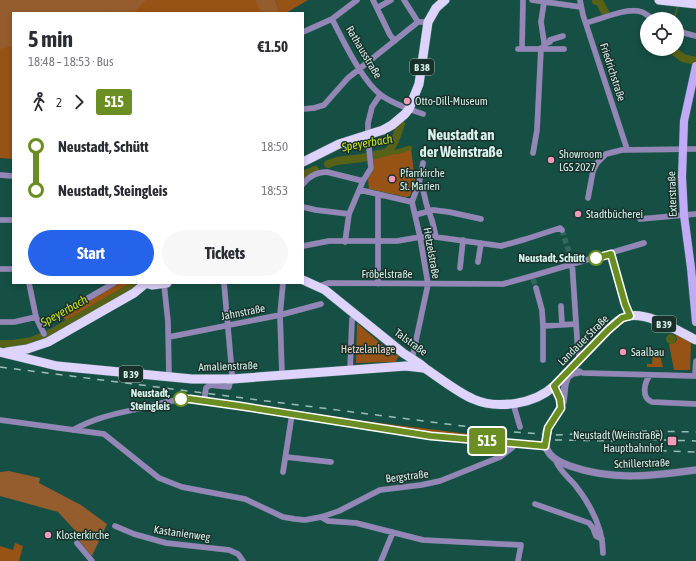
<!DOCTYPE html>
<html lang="en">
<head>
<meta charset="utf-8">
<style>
	body { margin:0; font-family:"Asap Condensed",sans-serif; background:#f7f7f7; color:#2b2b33; height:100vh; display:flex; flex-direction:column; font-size:15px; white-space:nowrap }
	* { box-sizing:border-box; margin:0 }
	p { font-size:13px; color:#7c7c81 }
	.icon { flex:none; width:22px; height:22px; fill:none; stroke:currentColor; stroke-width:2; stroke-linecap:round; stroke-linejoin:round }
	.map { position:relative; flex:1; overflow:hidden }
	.side { position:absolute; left:12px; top:12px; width:292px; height:272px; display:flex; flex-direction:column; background:#fff; border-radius:0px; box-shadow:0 2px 6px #0003 }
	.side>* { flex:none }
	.badge { padding:0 8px; border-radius:3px; font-size:14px; line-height:26px }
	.fabs { position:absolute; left:640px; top:12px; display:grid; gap:8px }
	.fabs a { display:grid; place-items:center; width:44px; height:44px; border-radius:50%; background:#fff; box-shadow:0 2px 6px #0003; font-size:20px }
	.map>.badge { position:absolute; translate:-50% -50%; box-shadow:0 0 0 2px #fff }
	.legs { display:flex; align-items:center; gap:6px; height:44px; padding:0 16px; font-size:13px }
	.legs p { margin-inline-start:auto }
	.overview { display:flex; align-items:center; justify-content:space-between; height:68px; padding:0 16px }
	h1 { font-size:22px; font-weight:700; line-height:30px }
	.primary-button { display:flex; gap:8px; margin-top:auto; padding:8px 16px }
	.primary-button a { flex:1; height:46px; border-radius:24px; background:#2563eb; color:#fff; font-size:16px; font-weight:700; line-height:46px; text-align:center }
	.primary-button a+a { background:#f7f7f7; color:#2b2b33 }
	ul { padding:0 16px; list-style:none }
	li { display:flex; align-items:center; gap:14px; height:44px; font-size:15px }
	li i { display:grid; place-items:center; width:6px; height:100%; margin:0 5px; background:currentColor }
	li i::after { content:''; width:10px; height:10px; margin:-5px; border:3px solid; border-radius:50%; background:#fff }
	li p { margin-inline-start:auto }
	li:first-child i { background:linear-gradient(#0000 50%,currentColor 0) }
	li:last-child i { background:linear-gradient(currentColor 50%,#0000 0) }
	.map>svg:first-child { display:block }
	.green { fill:#975316 }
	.forest { fill:#955c2d }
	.water { fill:#586217 }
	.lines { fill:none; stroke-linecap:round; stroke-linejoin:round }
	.stream { stroke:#586217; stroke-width:1.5 }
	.canal { stroke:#586217; stroke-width:4.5 }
	.river { stroke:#586217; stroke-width:8 }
	.minor-tunnel { stroke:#33675d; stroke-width:5.5; stroke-dasharray:5.5 3; stroke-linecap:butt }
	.minor-casing { stroke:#386c62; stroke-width:6 }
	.tertiary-casing { stroke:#386c62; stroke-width:8 }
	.secondary-casing { stroke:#386c62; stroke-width:9 }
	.primary-casing { stroke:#386c62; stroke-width:10 }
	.minor { stroke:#9487b7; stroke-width:5.5 }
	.tertiary { stroke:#9487b7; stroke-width:7 }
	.secondary { stroke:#c1abf8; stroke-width:8 }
	.primary { stroke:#ddd3fb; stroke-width:9 }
	.rail { stroke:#99beb5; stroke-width:1.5; stroke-dasharray:7 7; stroke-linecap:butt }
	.tertiary-bridge-casing { stroke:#386c62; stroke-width:8; stroke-linecap:butt }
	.tertiary-bridge { stroke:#9487b7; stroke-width:7 }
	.line-1-casing { stroke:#fff; stroke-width:9 }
	.line-1 { stroke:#6b8e23; stroke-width:6 }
	.poi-dot { fill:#ef9ab8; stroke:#19302b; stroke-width:1.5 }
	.stop-1-dot { fill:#fff; stroke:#6b8e23; stroke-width:2 }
	.labels { text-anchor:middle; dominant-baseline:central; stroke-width:3; stroke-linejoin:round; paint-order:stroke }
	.shield { fill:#19302b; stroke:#9db7b0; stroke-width:1 }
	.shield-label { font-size:10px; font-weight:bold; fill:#d5f1e9 }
	.street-label { font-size:11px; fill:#d5f1e9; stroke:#19302b }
	.poi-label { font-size:11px; fill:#d5f1e9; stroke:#19302b; text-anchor:start }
	.stop-label { font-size:11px; font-weight:bold; fill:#d5f1e9; stroke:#19302b; text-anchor:end }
	.park-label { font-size:11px; fill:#eed4c2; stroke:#19302b }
	.water-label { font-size:12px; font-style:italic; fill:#c9e022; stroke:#19302b }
	.district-label { font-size:15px; font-weight:bold; fill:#d5f1e9; stroke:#19302b }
</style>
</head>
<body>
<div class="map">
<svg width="696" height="561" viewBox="0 0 696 561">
	<rect width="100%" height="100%" fill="#164f44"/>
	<path class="green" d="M18,0H273L260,10L261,13H13V159L0,158V5Z
		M275,0H308L286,13H280Z
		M411,149L415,181L410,196L406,197L369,189L368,178L374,169L372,157L388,153L398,154Z
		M118,283H129L131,286L67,323L63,316Z
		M357,323L395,356L397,354L399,355L395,363L391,364V362L356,363Z
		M675,334L691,342L690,370H674L669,344L676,342L677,339Z
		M653,352H659L663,367H647V364H652Z
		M212,399L346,418V421Z
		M348,419L509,439V440L431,434L347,421Z
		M15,543L23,546L19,561H0V546L13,550Z"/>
	<path class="forest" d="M0,0H146L133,13H113L111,11L107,13H13V46L0,49Z
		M255,0H275L280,13H261Z
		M9,471L40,478L39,483L81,505L107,524L92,556L79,541L82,538L58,512L0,496V472Z"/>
	<path class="water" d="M666 339a5 5 0 1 1 10 0a5 5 0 1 1-10 0Z"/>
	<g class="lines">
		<path class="stream" d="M602,9H603
			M674,19L678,6"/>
		<path class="canal" d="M388,152H396L410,148"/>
		<path class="river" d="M596,1H599L606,14
			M671,49L683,58L696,61
			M328,164L337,161L362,158L388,152L394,143L401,124
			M303,175L315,170
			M0,344H13L32,341L51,333L135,285"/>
		<path class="minor-tunnel" d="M562,230L572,262
			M533,279L536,288"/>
		<defs>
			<path id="minor" d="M373,0L390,35L395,41
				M404,0L418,22
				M532,0L581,7
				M580,0L583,15L627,149
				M544,2L541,22L545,48
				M377,8L391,0
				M332,19C343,40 362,81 381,95C393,104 409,109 423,114
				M586,23C602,19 626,7 642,12C646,14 650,17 653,19
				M677,31L696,36
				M303,32L332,19L357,0
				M544,44L550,42V40L563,36
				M518,49H564
				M522,49L523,0
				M303,109L314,108L324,105L348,78L418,22H428
				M533,153L537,130L541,48
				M0,175L13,176
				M419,183C425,189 424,198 427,206C431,216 434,226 436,237
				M303,184C309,176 317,172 327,172L363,181
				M360,190L412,202L420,237L428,284L412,359
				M588,198L593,171L597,163L606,154L622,150L696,149
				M412,202L419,183L423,163
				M303,207L316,210L349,214
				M415,215L433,210L449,212L481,219
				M640,219L696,214
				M0,220H13
				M345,242L349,214L363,181L371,168L368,138V123L372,107L380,95
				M303,246L329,241H397L420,237H436L501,246L526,239L560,228L562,230
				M611,254L625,304L630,316
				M478,262L481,243
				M572,262L578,353L580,359
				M460,268L463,240
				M0,269H13
				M29,283L36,317L44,334
				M164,284L168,322L169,377
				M378,284V194
				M319,286L328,283L503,284L532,276L644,243
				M536,288L542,310L543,326V360
				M561,306L562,325
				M0,322H14L36,317
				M40,326L114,283
				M543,326L576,324
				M169,337L280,315L321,304
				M350,371L352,319L358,316
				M577,371L583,373L696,376
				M282,375L280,315L283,283
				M650,375C644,383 641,398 652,402L696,404
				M695,376L696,361
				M204,401L206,388L210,385L229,387L232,373L224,283
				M513,403L520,427
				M0,420L104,434L159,478L182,487L245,499L283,517L295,519L305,520L321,517L339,511L380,490L421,485L440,481L500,457L513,447L515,443
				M73,430C98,416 120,413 147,407C161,403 175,399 190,399L431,436L545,446
				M286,457L331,462
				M556,461C559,470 569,478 575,485C590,504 603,528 603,553
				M283,472L292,414
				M535,504L589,523L593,528L596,536L602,539
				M321,517L328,521L356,523L423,540L521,545L518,561
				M115,526L134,534L166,543L229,550L238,554L243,561
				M77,543L92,561
				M381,561L393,532"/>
			<path id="tertiary" d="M567,377L573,373L579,372
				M554,386L561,399V404
				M546,432L550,424L563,402L565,384L570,370
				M545,442C546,456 559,462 570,466C612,481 653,476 696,470"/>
			<path id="secondary" d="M696,66L684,121L682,177L684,215L691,268L696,322"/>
			<path id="primary" d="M659,0L696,4
				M303,162L339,144L383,130L392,125L405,114L409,109L419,84L428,22L436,8L445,0
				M303,280L325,290L403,353L420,364L426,369C441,379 457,392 473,399C498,410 535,404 554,386L608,330C613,325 618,319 625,317C646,310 678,331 696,340
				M145,283L152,285L167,283
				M0,352L57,366L192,379H232L406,366L423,368
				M7,352L27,349L48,342L134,293L146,283"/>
		</defs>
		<use href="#minor" class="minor-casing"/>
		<use href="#tertiary" class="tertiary-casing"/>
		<use href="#secondary" class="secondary-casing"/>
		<use href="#primary" class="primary-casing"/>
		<use href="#minor" class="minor"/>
		<use href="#tertiary" class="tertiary"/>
		<use href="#secondary" class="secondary"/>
		<use href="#primary" class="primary"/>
		<path class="rail" d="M0,367L502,431L555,435L648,431L696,432
			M608,438L696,441
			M555,440L613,441
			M604,445L638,450L696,452"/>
		<defs>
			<path id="tertiary-bridge" d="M545,442L546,432"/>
		</defs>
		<use href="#tertiary-bridge" class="tertiary-bridge-casing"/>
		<use href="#tertiary-bridge" class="tertiary-bridge"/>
	</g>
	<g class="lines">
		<defs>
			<path id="line-1" d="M181,399H190L240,406L431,436L545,446L548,428L561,408L560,399L554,386L608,330L622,318L630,316L625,304L611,254L596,258"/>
		</defs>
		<use href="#line-1" class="line-1-casing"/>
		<use href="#line-1" class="line-1"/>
	</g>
	<g class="poi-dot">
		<circle cx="407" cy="101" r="4"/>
		<circle cx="551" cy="160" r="4"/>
		<circle cx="392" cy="179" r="4"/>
		<circle cx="578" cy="214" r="4"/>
		<circle cx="623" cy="352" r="4"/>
		<rect x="667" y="436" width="10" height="10" rx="2"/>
		<circle cx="48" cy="535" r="4"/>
	</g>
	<g class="stop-1-dot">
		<circle cx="596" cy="258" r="7"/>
		<circle cx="181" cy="399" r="7"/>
	</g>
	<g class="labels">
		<g class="shield">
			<rect x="410" y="59" width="24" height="16" rx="3"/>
			<rect x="652" y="316" width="24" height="16" rx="3"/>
			<rect x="119" y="366" width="24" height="16" rx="3"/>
		</g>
		<g class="shield-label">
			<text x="422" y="67">B 38</text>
			<text x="664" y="324">B 39</text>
			<text x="131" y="374">B 39</text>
		</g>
		<g class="street-label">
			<text transform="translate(364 52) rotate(59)">Rathausstraße</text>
			<text transform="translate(613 72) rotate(72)">Friedrichstraße</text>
			<text transform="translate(672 194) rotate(-92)">Exterstraße</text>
			<text transform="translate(432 253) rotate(80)">Hetzelstraße</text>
			<text x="387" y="274">Fröbelstraße</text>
			<text transform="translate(243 312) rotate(-11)">Jahnstraße</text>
			<text transform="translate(583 340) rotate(-45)">Landauer Straße</text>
			<text transform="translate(411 342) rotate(36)">Talstraße</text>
			<text transform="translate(228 366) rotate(-2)">Amalienstraße</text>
			<text transform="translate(642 463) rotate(-2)">Schillerstraße</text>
			<text transform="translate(407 476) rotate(-7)">Bergstraße</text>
			<text transform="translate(182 533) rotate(8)">Kastanienweg</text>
		</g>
		<g class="poi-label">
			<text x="415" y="101">Otto-Dill-Museum</text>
			<text x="559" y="154">Showroom<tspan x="559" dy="13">LGS 2027</tspan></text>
			<text x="400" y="173">Pfarrkirche<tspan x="400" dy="13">St. Marien</tspan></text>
			<text x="586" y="214">Stadtbücherei</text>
			<text x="631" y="352">Saalbau</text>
			<text x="663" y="435" text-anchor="end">Neustadt (Weinstraße)<tspan x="663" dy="13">Hauptbahnhof</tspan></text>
			<text x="56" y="535">Klosterkirche</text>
		</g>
		<g class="stop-label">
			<text x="585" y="258">Neustadt, Schütt</text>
			<text x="170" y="393">Neustadt,<tspan x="170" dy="13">Steingleis</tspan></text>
		</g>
		<g class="park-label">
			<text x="368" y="349">Hetzelanlage</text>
		</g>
		<g class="water-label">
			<text transform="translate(367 143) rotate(-10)">Speyerbach</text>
			<text transform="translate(64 311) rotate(-29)">Speyerbach</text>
		</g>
		<g class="district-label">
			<text x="461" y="134">Neustadt an<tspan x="461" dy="17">der Weinstraße</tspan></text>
		</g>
	</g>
</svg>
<div class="fabs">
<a><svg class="icon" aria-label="locate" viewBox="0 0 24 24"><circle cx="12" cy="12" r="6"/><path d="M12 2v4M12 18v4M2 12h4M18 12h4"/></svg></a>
</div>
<b class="badge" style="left:487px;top:441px;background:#6b8e23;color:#fff">515</b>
<section class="side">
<div class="overview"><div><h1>5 min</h1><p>18:48 – 18:53 · Bus</p></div><b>€1.50</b></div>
<div class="legs"><svg class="icon" aria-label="walk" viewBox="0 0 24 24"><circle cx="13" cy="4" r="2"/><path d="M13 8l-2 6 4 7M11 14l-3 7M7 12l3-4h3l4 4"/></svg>2<svg class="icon" aria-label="forward" viewBox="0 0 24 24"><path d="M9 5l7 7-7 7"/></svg><b class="badge" style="background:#6b8e23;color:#fff">515</b></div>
<ul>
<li><i style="color:#6b8e23"></i><b>Neustadt, Schütt</b><p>18:50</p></li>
<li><i style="color:#6b8e23"></i><b>Neustadt, Steingleis</b><p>18:53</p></li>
</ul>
<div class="primary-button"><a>Start</a><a>Tickets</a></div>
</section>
</div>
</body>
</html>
